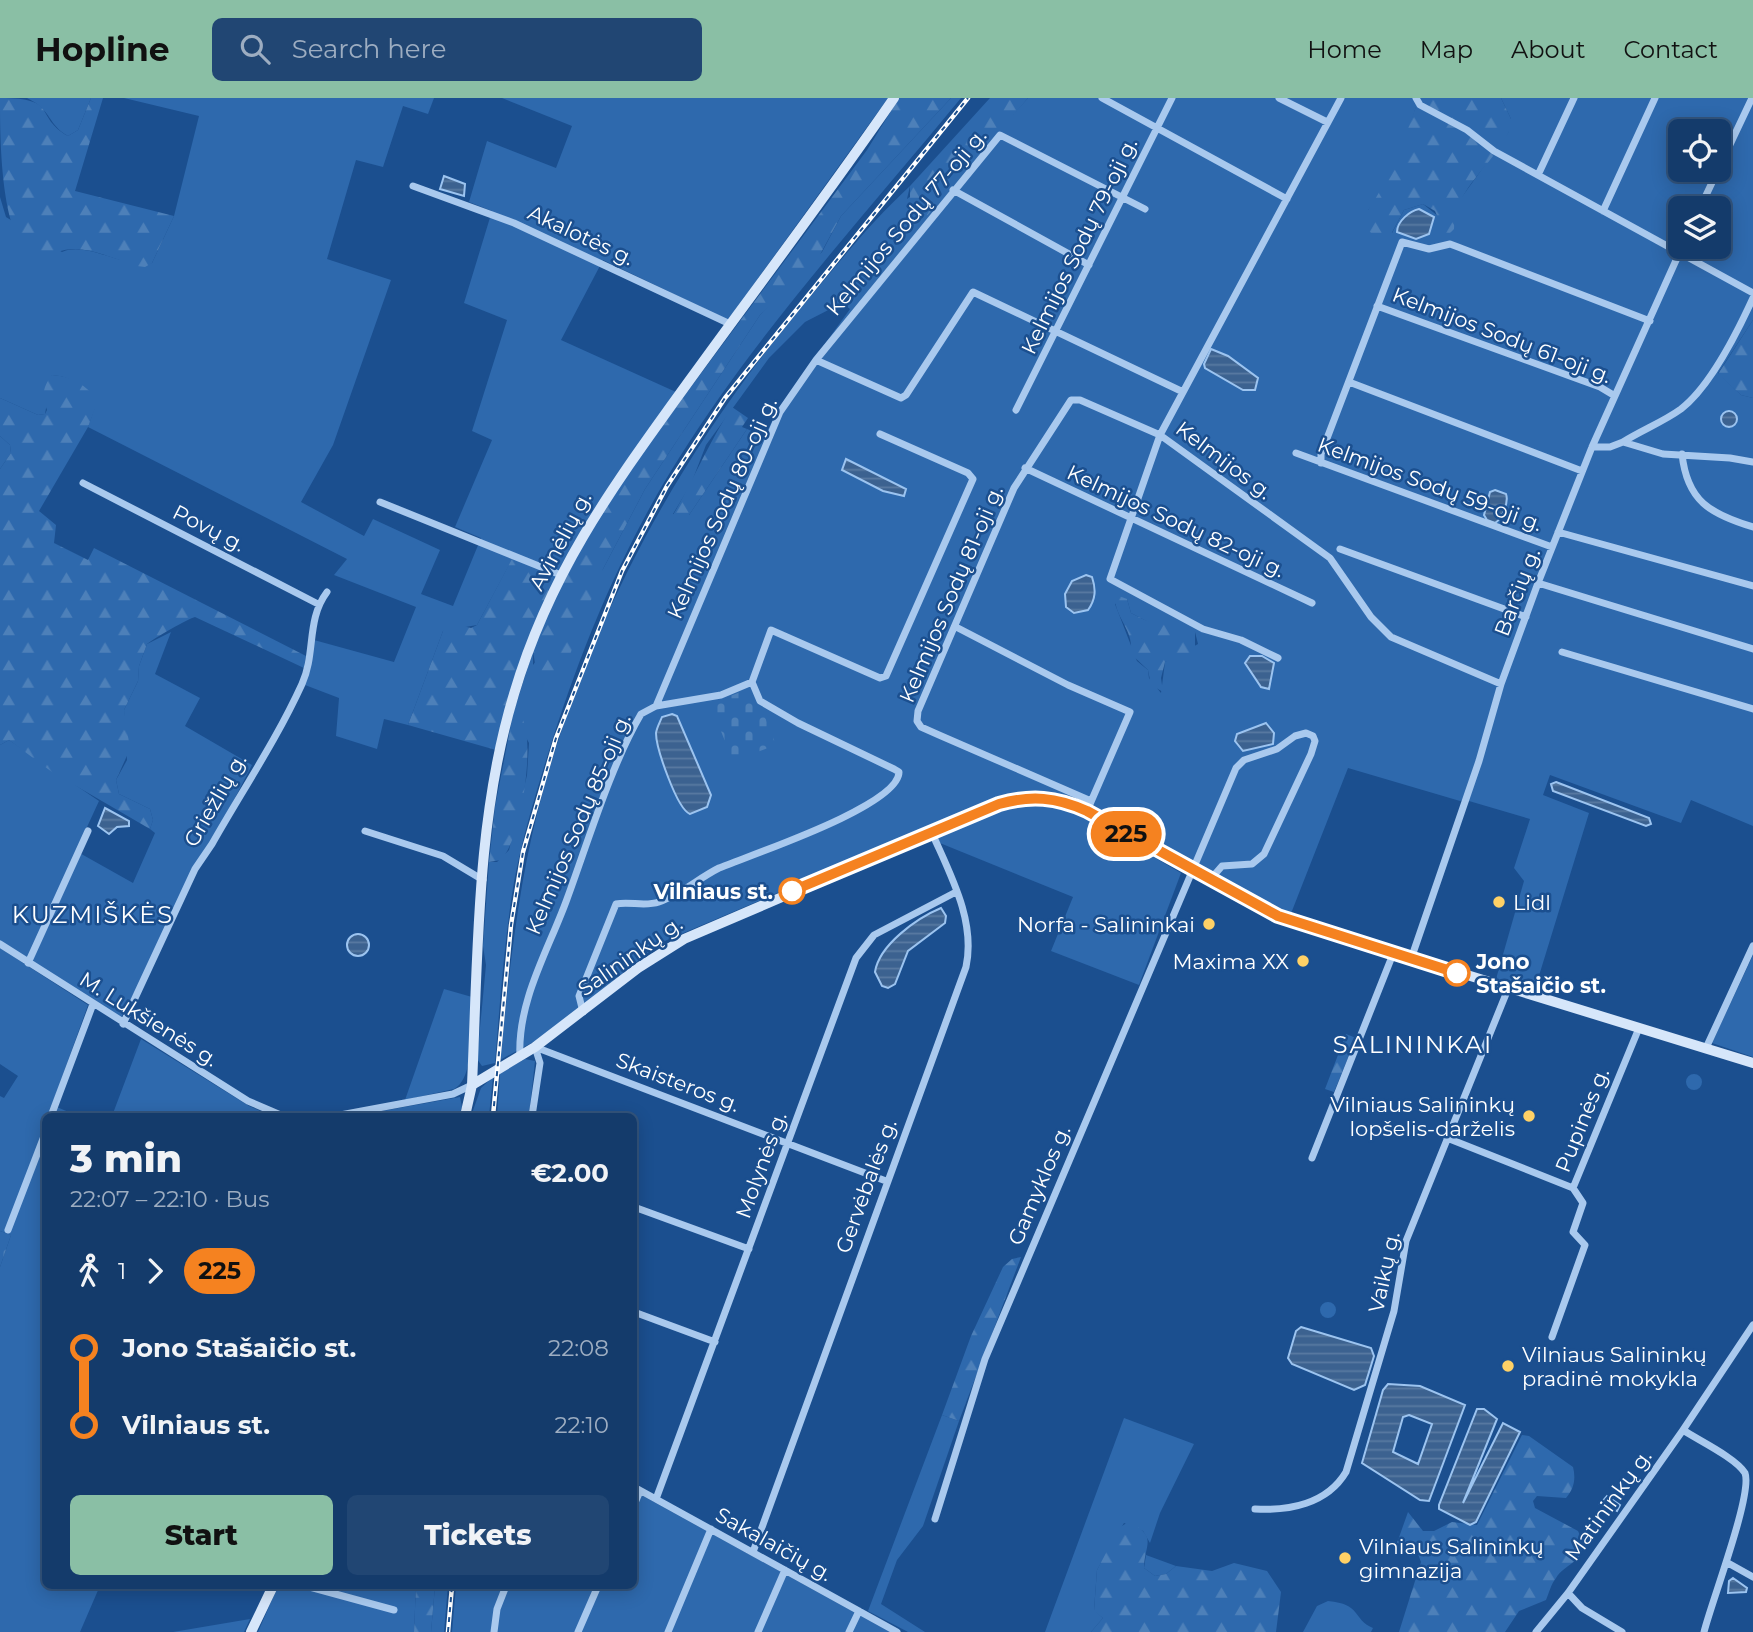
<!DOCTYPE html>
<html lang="en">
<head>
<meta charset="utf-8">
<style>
	body { margin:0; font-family:Montserrat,sans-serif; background:#214673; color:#f1f3f6; height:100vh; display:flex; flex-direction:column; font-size:26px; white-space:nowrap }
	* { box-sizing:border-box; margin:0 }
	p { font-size:23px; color:#9dadc1 }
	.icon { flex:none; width:38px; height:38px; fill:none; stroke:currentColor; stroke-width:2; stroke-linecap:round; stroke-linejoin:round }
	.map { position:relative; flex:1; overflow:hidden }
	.sheet { position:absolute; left:42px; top:1015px; width:595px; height:476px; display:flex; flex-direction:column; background:#143b6b; border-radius:10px; box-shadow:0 4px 18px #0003,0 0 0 2px #33557e }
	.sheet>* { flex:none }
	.badge { padding:0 14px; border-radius:23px; font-size:24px; line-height:46px }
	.fabs { position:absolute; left:1668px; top:21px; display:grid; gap:14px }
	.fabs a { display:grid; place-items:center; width:63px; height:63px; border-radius:10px; background:#143b6b; box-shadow:0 4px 18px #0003,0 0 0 2px #33557e; font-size:35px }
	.map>.badge { position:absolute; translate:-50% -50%; box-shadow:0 0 0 4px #fff }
	.legs { display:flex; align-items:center; gap:10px; height:77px; padding:0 28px; font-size:23px }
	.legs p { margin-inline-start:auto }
	.head { display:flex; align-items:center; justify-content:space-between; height:119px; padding:0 28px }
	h1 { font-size:38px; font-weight:800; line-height:52px }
	.action { display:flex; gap:14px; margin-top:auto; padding:14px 28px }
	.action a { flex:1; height:80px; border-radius:10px; background:#8abfa5; color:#111; font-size:28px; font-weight:800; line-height:80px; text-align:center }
	.action a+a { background:#214673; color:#f1f3f6 }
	ul { padding:0 28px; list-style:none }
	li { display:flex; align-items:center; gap:24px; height:77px; font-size:26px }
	li i { display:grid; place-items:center; width:10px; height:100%; margin:0 9px; background:currentColor }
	li i::after { content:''; width:18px; height:18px; margin:-9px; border:5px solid; border-radius:50%; background:#143b6b }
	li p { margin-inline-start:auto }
	li:first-child i { background:linear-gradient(#0000 50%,currentColor 0) }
	li:last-child i { background:linear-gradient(currentColor 50%,#0000 0) }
	header { display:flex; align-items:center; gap:42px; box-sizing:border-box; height:98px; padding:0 35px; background:#8abfa5; color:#111 }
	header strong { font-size:33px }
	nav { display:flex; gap:38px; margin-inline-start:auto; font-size:24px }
	.search { width:490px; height:63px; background:#214673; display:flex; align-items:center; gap:18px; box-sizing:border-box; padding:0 24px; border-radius:10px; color:#9dadc1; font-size:26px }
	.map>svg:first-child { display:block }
	.green { fill:#2e69ad; fill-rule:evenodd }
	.forest { fill:url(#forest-firs) }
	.cemetery { fill:url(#cemetery-stones) }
	.water { fill:url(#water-rules); stroke:#9cc4f0; stroke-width:2; fill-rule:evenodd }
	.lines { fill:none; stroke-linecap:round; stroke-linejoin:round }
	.street { stroke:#a9c9ee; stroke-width:7 }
	.secondary { stroke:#d6e6fa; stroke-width:10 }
	.rail-casing { stroke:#fff; stroke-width:4.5 }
	.rail { stroke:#1b4f8f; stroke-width:2; stroke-dasharray:5; stroke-linecap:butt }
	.line-1-casing { stroke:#fff; stroke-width:16 }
	.line-1 { stroke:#f58220; stroke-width:10 }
	.stop-1-dot { fill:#fff; stroke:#f58220; stroke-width:3.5 }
	.poi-dot { fill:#ffd166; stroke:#1b4f8f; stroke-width:2.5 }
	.labels { text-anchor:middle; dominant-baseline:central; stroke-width:5; stroke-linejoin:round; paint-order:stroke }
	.street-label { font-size:21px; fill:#fff; stroke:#1b4f8f }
	.stop-label { font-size:21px; font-weight:bold; fill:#fff; stroke:#1b4f8f; text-anchor:end }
	.poi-label { font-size:21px; fill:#fff; stroke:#1b4f8f; text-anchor:start }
	.quarter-label { font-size:24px; letter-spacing:2px; fill:#fff; stroke:#1b4f8f }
</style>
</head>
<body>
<header>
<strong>Hopline</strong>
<div class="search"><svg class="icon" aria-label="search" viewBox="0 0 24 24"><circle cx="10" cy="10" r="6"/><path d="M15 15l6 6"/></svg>Search here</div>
<nav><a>Home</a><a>Map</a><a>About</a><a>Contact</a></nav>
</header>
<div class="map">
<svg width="1753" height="1534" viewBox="0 0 1753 1534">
	<defs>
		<pattern id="forest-firs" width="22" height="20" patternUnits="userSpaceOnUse" patternTransform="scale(1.75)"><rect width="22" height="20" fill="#2e69ad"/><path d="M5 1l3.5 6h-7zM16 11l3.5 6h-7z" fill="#4d80b9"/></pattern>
		<pattern id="cemetery-stones" width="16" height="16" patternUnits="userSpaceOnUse" patternTransform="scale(1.75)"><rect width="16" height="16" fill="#2e69ad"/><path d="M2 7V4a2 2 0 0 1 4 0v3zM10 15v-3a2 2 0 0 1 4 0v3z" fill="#4d80b9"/></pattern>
		<pattern id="water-rules" width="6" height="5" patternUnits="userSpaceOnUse" patternTransform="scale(1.75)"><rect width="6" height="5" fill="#3c6290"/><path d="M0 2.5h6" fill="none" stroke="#597aa1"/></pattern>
	</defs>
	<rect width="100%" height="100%" fill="#1b4f8f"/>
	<path class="green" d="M27,0H91L78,32L68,38C47,26 53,13 27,0Z
		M124,0H434L428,16L403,8L383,69L356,62L327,161L391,182L333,347L301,404L364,438L373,421L440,452L421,496L453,508L481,440L455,429L492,342L472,333L507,222L464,205L492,113L469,104L487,43L556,70L572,28L502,0H888L728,222L603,162L561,242L676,294L614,380L556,478L513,460L477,527L443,533L408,627L384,621L377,651L336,638L339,600L305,587L314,542L394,564L416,509L334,477L347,461L88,329L97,303C83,288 73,279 52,277L45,316L38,317L0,300V99L6,119L62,154C86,143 123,170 152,165L174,118L199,18Z
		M951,0H961C865,117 760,231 679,360C621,452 580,553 548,656C535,698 522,741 514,784C504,844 500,905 495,965L482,968L477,961L486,867L483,848L489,764H497L509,752L527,677L529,645L513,616L533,553V567L603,471L645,391L760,217L822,154L841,118Z
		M1028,0H1419C1408,32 1393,89 1368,112L1392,135L1404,112L1423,106L1454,131V117L1459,103L1508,35L1511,21L1501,0H1753V222L1718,275L1741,297L1753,300V728L1691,702L1681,725L1550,677L1543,697L1589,715L1534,894L1496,881L1524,783L1514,770L1530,721L1469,703V700L1460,703L1348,670L1290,818L1061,700L998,701L660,845L546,937L500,962C510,868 519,776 545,686C598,501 690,340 814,194C845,157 874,121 910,88L907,101L1000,31ZM1680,33H1718V72H1680ZM1680,110H1718V149H1680ZM842,205L850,211L781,307L764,338L747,331L689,417L673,416L691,386L706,347L769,260L805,224ZM1127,501L1131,515L1156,528L1195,534L1198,546L1165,564L1161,595L1149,580L1148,572L1137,563L1115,506Z
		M0,338L10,347L11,355L0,371Z
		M171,534L155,576L200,600L185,628L252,667L121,920L0,843V647L9,642L99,703L76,753L133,785L155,735L150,731L153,722L150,711L119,696L116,682L127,662L124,612L138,583L139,568L147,546Z
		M1034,705L1073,712L1181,775L1139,887L1051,853L1073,799L930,741L997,712Z
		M0,850L88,907L52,1007L78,1018H46V1488H114L99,1490L80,1534H0V1169L11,1137L0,1133V998L4,1000L18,978L0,966Z
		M1753,857V959L1712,945Z
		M444,891L472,899C470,922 476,980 454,991L405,1002Z
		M141,941L249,1008L272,1018H112Z
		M525,961L535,963L529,1018H497L500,975Z
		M1686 984a8 8 0 1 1 16 0a8 8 0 1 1-16 0Z
		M493,979L489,1018H471L481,990Z
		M460,999L462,1009L459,1018H354Z
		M1320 1212a8 8 0 1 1 16 0a8 8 0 1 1-16 0Z
		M942,1317L959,1323L923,1428L897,1462L881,1506L925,1534H908L868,1513Z
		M1124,1320L1194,1346L1160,1415L1150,1445L1143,1433L1124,1425L1097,1472L1094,1512L1103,1520L1091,1534H1045Z
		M634,1393L890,1534H452L456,1488H634Z
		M1146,1457L1176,1468L1166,1476L1155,1478L1144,1470Z
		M278,1488H416L414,1534H258Z
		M435,1488H448L444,1534H431Z
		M1328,1503C1362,1506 1352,1521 1373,1530L1371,1534H1303L1317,1508Z
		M250,1521L244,1534H173Z"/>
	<path class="forest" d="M0,0C60,0 33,18 68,38L78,32L91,0H103L75,93L174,118L152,165L145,169L137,168C117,162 94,151 74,151C59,151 49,160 32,155C0,143 0,35 0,0Z
		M899,0H951L841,118L815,166L760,217L645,391L603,471L559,585L551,588L537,577L533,553L555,499L610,398L867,52Z
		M990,0H1028L926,119L910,106V88Z
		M1419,0H1501L1511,21V29C1496,66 1454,89 1454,131L1449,136L1444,135L1435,113L1423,106L1404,112L1389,140C1378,144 1371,135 1363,127V119C1390,83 1404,42 1419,0Z
		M1753,222V300L1741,297L1718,276Z
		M52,277C72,278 86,287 98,303L88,329L39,413L56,427L54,445L88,462L94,450L306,558L304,570L195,519C189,520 153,541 147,546L139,568L138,583L124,612L130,651L116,682L119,696L150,711L153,722L150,731L52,674L9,642L0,647V371L11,355L10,347L0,338V300L38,317L45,316L47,312C42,298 42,290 52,277Z
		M732,309L748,320L742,329L747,331L689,417L681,421L673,417C694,381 709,344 732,309Z
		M513,459L556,478L517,572L496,652L408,627L443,533L451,525L471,530L477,527Z
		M1119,498L1127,501L1131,515C1149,524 1159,531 1178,522L1195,534V554L1165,564L1161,580L1163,594L1151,587L1148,572L1130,555C1136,535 1115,520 1115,500Z
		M513,616L522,620C536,644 521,742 501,762L489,764L495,709Z
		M1346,936L1356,940L1334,994L1325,991Z
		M1021,1159L959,1323L942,1317L971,1238L1003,1169L1012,1161Z
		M1522,1337L1529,1338L1573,1369C1576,1381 1574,1391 1566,1400L1537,1398L1533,1403L1535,1410L1578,1433C1593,1463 1567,1463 1556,1480C1551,1486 1549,1495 1546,1502L1519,1513L1505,1534H1399L1421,1464L1416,1451L1397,1445L1408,1414L1423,1433H1434L1452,1424L1477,1427Z
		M1128,1424C1159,1438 1144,1447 1144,1470L1155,1478L1166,1476L1176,1468L1212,1473L1234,1465L1267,1473L1281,1494L1276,1534H1091L1103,1520L1094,1513L1097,1472L1119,1430Z
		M416,1488H435L431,1534H414Z"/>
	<path class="cemetery" d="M753,589L776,647L733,663L710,606Z
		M0,1133L11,1137L0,1169Z"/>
	<path class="water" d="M444,78L465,86L464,98L440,91Z
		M1419,111L1434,119L1429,136L1416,141L1397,134C1397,123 1410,113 1419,111Z
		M1211,251L1228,258L1258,280L1255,292H1243L1205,270L1204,266Z
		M1721 321a8 8 0 1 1 16 0a8 8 0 1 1-16 0Z
		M846,361L906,391L904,398L883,393L842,372Z
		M1495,392L1506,396C1509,404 1502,421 1495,425L1487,422L1484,417L1490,394Z
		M1086,477L1092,479C1096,491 1096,501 1088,512L1074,515L1066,509L1065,496L1072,483Z
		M1250,558H1262L1274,565L1269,591L1261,589L1245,565Z
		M672,616L677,618L711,697L707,709L690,716C677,711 656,650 656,635C657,629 660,624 662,619Z
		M1266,625L1274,635L1273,646L1243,653L1235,643L1237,636Z
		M1556,684L1649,720L1651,726L1646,728L1553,693L1551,686Z
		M105,710L129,723V728L117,729L109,736L98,728Z
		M941,810L946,818L945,825L908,853L895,886L888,890L882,888L875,874C879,847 917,820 941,810Z
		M347 847a11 11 0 1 1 22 0a11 11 0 1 1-22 0Z
		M1301,1229L1371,1250L1374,1258L1365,1287L1354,1292L1292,1266L1288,1260L1296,1233Z
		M1388,1286L1420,1288L1465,1307L1429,1403L1420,1402L1362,1365L1383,1292ZM1409,1317L1432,1326L1418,1366L1393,1354L1403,1319Z
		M1477,1311H1484L1497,1321L1463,1405L1503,1325L1520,1334L1476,1424L1470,1427L1439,1411V1407Z
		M1607,1398L1620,1407L1617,1413L1600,1406Z
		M1733,1480L1747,1490L1746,1494L1728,1495L1729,1483Z"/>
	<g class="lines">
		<path class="street" d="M1102,0L1287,101
			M1279,0L1327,24
			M1341,0L1160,337L1330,460L1371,519L1391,539L1501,586
			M1416,0L1420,7L1467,32L1494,53L1753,195
			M1538,77L1574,0
			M413,88L514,125L730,226
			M953,92L1089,167
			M1700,110L1752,0
			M1603,113L1655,0
			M1377,208L1600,289L1615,298
			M816,262L1000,37L1145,111
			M1349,284L1582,373
			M1016,312L1172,0
			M1623,344C1642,332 1663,324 1681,311C1711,288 1737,235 1753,200
			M1592,349H1610L1623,344L1663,356L1730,360L1753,364
			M1296,355L1552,449
			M1682,356C1687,403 1710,416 1753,429
			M1321,365V356L1402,144L1429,151L1450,146L1458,149L1650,223
			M1025,370L1312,505
			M83,385L318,506
			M380,404L561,477
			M1558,434L1753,488
			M1340,451L1526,519
			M1538,485L1753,551
			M956,529L1068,587L1130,614L1090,706
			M1562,554L1753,611
			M656,608L780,314L816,262L901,300L906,297L973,194L1181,293
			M1091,703L939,637L921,629L917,623L918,613L1014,390L1071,302H1080L1160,337L1110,481L1203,531L1241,542L1278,560
			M365,733L443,758L483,782
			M0,846L248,1003L283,1018
			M1411,861L1479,663L1501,586L1538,485L1592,349L1682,149
			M28,865L88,733
			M583,914L579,898L616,806C630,803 644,809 659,804C680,797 699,780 719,770C750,757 899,708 899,674L894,671L798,625L760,603L752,584
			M123,926L195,771L212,746C242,693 277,641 302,586C316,555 306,522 327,494
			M535,949L886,1083
			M1706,950L1753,848
			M520,959C517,903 549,851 567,801C588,744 611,667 641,616L656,608L721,597L752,584L771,532L880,580L886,578L973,381L968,375L880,336
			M51,1018L93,906
			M335,1018L453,996L472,987
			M532,1018L540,965L535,949
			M1447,1040L1573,1090
			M1312,1060L1393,856
			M634,1109L749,1151
			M8,1132L46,1033
			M634,1214L715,1244
			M1552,1239L1585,1147L1573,1134L1583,1105L1573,1090L1639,930
			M634,1389L897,1534
			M656,1401L856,860L874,837L956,794
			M634,1407L640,1393
			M1255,1411C1289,1413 1327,1406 1346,1374L1394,1213L1406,1143L1508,891
			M935,1421L985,1261L1236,670L1244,662L1277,651L1295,638L1306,635L1313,638L1315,643L1311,656L1264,756L1252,766L1222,768L1209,783
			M753,1454L966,869C976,823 950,776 932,735
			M1728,1465L1753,1479
			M306,1488L394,1512
			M1568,1495L1582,1510L1622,1534
			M494,1534L497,1511L506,1488
			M578,1534L598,1488
			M668,1534L711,1431
			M758,1534L785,1472
			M849,1534L859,1513
			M1536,1534L1568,1495L1683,1332
			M1704,1534C1711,1505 1753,1396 1745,1375C1736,1360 1698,1342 1683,1332L1753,1227"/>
		<path class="secondary" d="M472,987L535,949L638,870L684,841L999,706C1031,696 1056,699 1087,713L1282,820L1753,965
			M465,1018L472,987C478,857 476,721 514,596C551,471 614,387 689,283C757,189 828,96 894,0
			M251,1534L273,1488"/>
		<defs>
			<path id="rail" d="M493,1018L511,827L523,754L556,640L622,473L667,388L725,300L968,0
				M448,1534L452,1488"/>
		</defs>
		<use href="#rail" class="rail-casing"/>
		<use href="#rail" class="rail"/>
	</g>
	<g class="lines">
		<defs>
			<path id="line-1" d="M792,793L999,706C1031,697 1056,699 1087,713L1278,818L1457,875"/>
		</defs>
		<use href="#line-1" class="line-1-casing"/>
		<use href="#line-1" class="line-1"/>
	</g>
	<g class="stop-1-dot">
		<circle cx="792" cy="793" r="12"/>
		<circle cx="1457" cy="875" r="12"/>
	</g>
	<g class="poi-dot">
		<circle cx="1499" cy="804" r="7"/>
		<circle cx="1209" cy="826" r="7"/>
		<circle cx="1303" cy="863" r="7"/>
		<circle cx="1529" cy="1018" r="7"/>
		<circle cx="1508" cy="1268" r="7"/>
		<circle cx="1345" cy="1460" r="7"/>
	</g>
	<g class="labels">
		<g class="street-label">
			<text transform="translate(906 124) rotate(-50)">Kelmijos Sodų 77-oji g.</text>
			<text transform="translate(581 137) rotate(25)">Akalotės g.</text>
			<text transform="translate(1079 148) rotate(-64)">Kelmijos Sodų 79-oji g.</text>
			<text transform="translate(1502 237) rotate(21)">Kelmijos Sodų 61-oji g.</text>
			<text transform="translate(1224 362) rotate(37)">Kelmijos g.</text>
			<text transform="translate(1430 386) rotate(20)">Kelmijos Sodų 59-oji g.</text>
			<text transform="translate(722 410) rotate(-66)">Kelmijos Sodų 80-oji g.</text>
			<text transform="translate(1176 423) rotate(25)">Kelmijos Sodų 82-oji g.</text>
			<text transform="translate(209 430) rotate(27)">Povų g.</text>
			<text transform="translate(560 443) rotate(-62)">Avinėlių g.</text>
			<text transform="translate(1517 494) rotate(-69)">Barčių g.</text>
			<text transform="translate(951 496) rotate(-67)">Kelmijos Sodų 81-oji g.</text>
			<text transform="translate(215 702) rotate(-60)">Griežlių g.</text>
			<text transform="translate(578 726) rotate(-67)">Kelmijos Sodų 85-oji g.</text>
			<text transform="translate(630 858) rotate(-35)">Salininkų g.</text>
			<text transform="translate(149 921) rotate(32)">M. Lukšienės g.</text>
			<text transform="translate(678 984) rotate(21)">Skaisteros g.</text>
			<text transform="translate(1582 1022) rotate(-68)">Pupinės g.</text>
			<text transform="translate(761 1067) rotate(-70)">Molynės g.</text>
			<text transform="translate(1039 1087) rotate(-67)">Gamyklos g.</text>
			<text transform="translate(866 1088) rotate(-70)">Gervėbalės g.</text>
			<text transform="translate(1384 1174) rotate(-78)">Vaikų g.</text>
			<text transform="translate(1608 1407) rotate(-54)">Matininkų g.</text>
			<text transform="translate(774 1446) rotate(29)">Sakalaičių g.</text>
		</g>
		<g class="stop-label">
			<text x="773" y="793">Vilniaus st.</text>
			<text x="1476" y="863" text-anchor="start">Jono<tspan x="1476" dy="24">Stašaičio st.</tspan></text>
		</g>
		<g class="poi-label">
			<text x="1513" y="804">Lidl</text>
			<text x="1195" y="826" text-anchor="end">Norfa - Salininkai</text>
			<text x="1289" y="863" text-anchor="end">Maxima XX</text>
			<text x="1515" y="1006" text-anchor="end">Vilniaus Salininkų<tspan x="1515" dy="24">lopšelis-darželis</tspan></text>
			<text x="1522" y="1256">Vilniaus Salininkų<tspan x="1522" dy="24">pradinė mokykla</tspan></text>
			<text x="1359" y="1448">Vilniaus Salininkų<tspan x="1359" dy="24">gimnazija</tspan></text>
		</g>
		<g class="quarter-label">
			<text x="93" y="816">KUZMIŠKĖS</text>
			<text x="1413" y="946">SALININKAI</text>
		</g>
	</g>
</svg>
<div class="fabs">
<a><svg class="icon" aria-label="locate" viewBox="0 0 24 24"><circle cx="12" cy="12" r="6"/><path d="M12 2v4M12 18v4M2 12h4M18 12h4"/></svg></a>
<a><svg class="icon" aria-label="layers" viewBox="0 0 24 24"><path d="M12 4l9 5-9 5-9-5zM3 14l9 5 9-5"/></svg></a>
</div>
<b class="badge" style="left:1126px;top:736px;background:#f58220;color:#111">225</b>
<section class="sheet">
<div class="head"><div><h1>3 min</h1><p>22:07 – 22:10 · Bus</p></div><b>€2.00</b></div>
<div class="legs"><svg class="icon" aria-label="walk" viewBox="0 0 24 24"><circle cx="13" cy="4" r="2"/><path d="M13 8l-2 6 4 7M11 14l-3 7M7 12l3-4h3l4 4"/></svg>1<svg class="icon" aria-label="forward" viewBox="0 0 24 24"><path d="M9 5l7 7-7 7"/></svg><b class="badge" style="background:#f58220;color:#111">225</b></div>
<ul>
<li><i style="color:#f58220"></i><b>Jono Stašaičio st.</b><p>22:08</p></li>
<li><i style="color:#f58220"></i><b>Vilniaus st.</b><p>22:10</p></li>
</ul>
<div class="action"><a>Start</a><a>Tickets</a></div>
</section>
</div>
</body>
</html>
